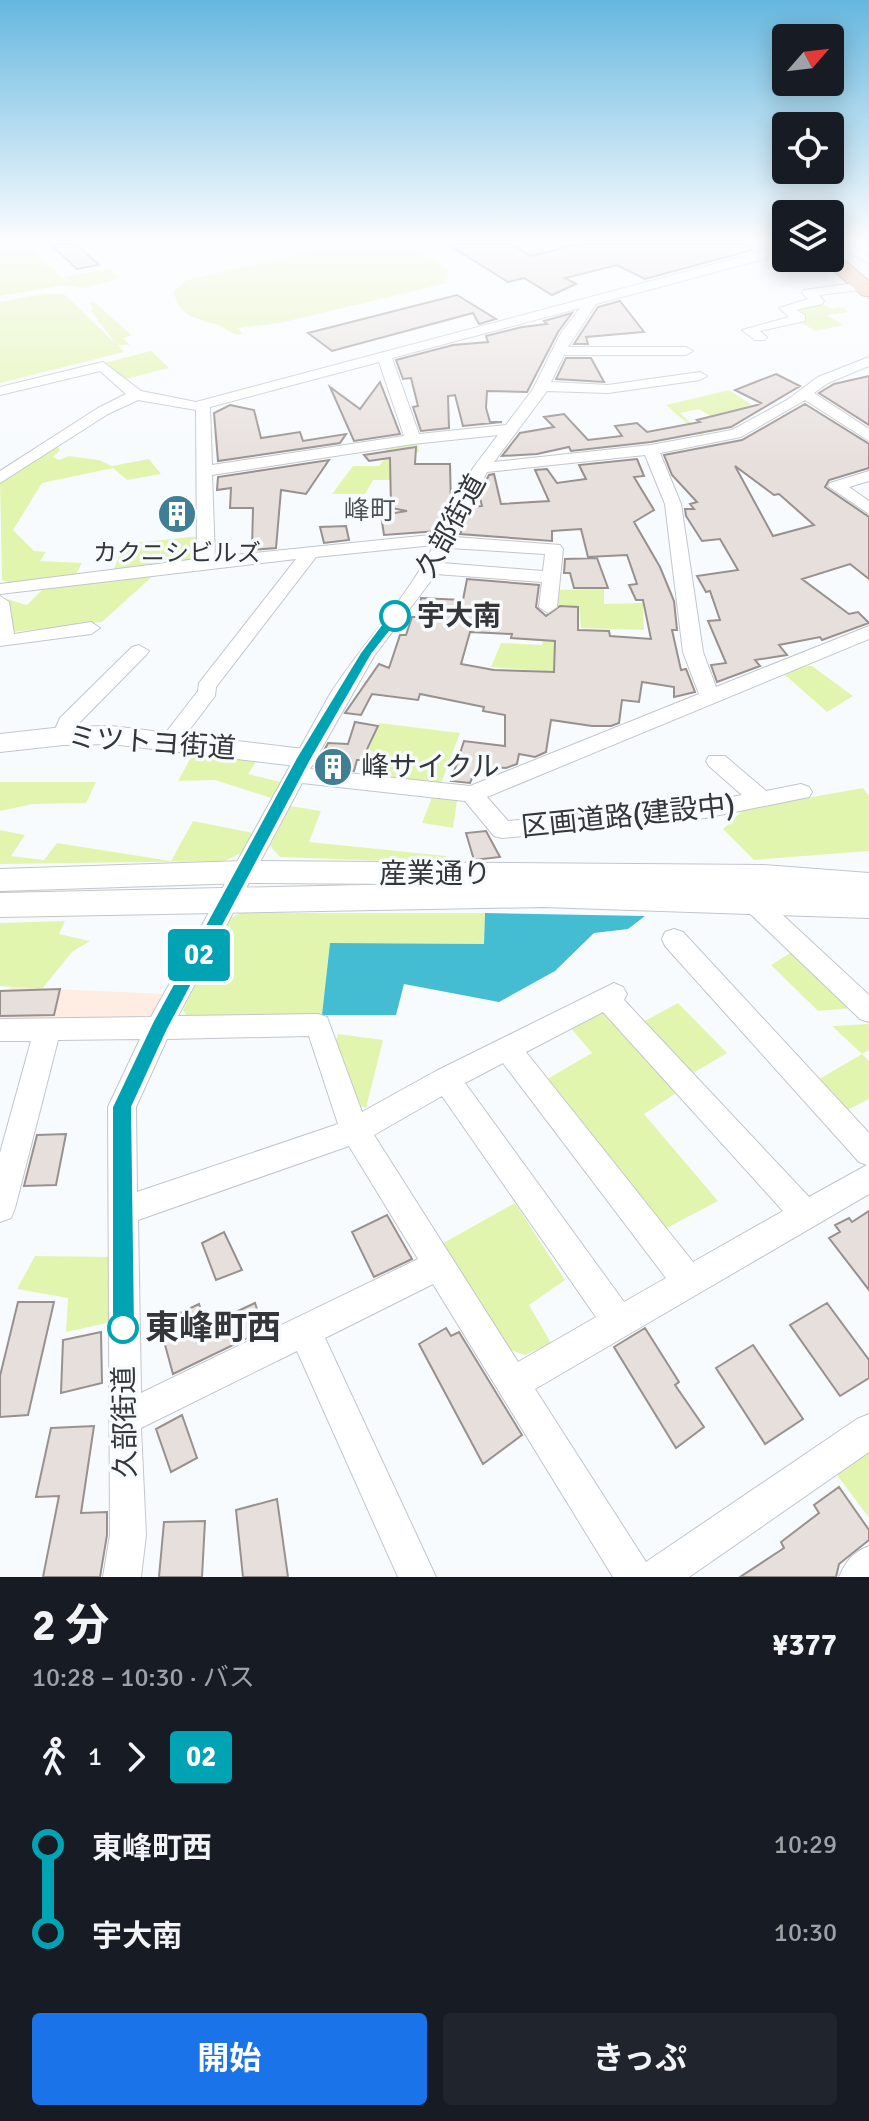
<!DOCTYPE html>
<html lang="ja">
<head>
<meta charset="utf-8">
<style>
	body { margin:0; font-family:Signika,"Noto Sans JP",sans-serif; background:#20242c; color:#f1f3f6; height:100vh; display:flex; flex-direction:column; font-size:30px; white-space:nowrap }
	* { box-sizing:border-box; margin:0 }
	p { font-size:26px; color:#9ea1a6 }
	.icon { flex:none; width:44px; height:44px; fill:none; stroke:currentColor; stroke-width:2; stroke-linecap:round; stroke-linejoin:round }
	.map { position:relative; height:1577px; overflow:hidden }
	.drawer { display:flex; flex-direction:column; background:#171b24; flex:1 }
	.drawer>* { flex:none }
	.badge { padding:0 16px; border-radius:6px; font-size:28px; line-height:52px }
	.needle { width:52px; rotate:62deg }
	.buttons { position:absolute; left:772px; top:24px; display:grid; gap:16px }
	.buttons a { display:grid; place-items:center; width:72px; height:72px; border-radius:8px; background:#171b24; box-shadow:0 4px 20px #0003; font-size:40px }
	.map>.badge { position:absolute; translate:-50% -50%; box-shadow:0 0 0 4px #fff }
	.legs { display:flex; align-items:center; gap:12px; height:88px; padding:0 32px; font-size:26px }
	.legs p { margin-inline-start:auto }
	.summary { display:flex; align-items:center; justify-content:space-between; height:136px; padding:0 32px }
	h1 { font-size:44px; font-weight:700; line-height:60px }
	.button { display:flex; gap:16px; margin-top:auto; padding:16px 32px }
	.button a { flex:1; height:92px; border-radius:8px; background:#1a73e8; color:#fff; font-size:32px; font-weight:700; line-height:92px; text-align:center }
	.button a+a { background:#20242c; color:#f1f3f6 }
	ul { padding:0 32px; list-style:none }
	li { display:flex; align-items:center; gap:28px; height:88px; font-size:30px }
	li i { display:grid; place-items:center; width:12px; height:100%; margin:0 10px; background:currentColor }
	li i::after { content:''; width:20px; height:20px; margin:-10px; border:6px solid; border-radius:50%; background:#171b24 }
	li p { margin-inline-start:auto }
	li:first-child i { background:linear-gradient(#0000 50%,currentColor 0) }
	li:last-child i { background:linear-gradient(currentColor 50%,#0000 0) }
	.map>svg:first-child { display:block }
	.commercial { fill:#ffece2 }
	.green { fill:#e2f5af }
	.water { fill:#44bcd2 }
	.building { fill:#e7dfdc; stroke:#98918f; stroke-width:2; fill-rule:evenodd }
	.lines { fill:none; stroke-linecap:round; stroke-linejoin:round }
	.minor-casing { stroke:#c2c6cc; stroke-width:2 }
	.tertiary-casing { stroke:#c2c6cc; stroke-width:2 }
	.trunk-casing { stroke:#ac846a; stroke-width:2 }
	.minor { fill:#fff; fill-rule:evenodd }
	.tertiary { fill:#fff; fill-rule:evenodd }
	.trunk { fill:#f0be9e; fill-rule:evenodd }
	.line-1 { fill:#00a3b4; stroke:#fff; stroke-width:2 }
	.stop-1-dot { fill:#fff; stroke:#00a3b4; stroke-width:4 }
	.labels { text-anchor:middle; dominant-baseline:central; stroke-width:7; stroke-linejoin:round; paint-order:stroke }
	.far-poi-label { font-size:24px; fill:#343638; stroke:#f8fbfe }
	.far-quarter-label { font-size:26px; fill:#4d5156; stroke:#f8fbfe }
	.street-label { font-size:28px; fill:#343638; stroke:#f8fbfe }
	.stop-label { font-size:28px; font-weight:bold; fill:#343638; stroke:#f8fbfe; text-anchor:start }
	.poi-label { font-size:28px; fill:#343638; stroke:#f8fbfe; text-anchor:start }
	.near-stop-label { font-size:34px; font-weight:bold; fill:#343638; stroke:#f8fbfe; text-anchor:start }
</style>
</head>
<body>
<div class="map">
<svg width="869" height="1577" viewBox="0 0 869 1577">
	<rect width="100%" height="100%" fill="#f8fbfe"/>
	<path class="commercial" d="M9,987L166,994L156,1013L138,1022H0Z"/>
	<path class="green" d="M0,244H25L67,282L65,277L110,268L121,278L84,288L66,285L0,296Z
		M343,244C391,244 408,240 448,269L447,283L280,323L238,328L242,334L238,335C230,333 223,326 215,324C195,318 177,316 174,291L187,280Z
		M41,294H64L116,344L91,311L93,308L89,303L94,302L131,335L123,338L130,345H118L124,352L0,383V302Z
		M818,302L831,309L843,307L848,312L827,315L843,325L815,331L799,321L806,319L790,309Z
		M151,351L169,368L122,380L104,363Z
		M729,390L752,405L710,416L699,409L680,413L709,439L706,440L666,405Z
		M418,441L419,452L389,456V464L428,465L424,480H373L365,494H332L353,466H379L387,456L384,446Z
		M55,443L60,450L53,457L59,460L69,456L99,460L112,466L149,459L161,474L127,480L113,468L42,483L13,530L34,551L46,552L40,561L82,563L75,576L10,583L2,580L0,481Z
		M200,536L201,558L195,561L113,571L124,544Z
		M155,574L102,622L13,632L7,599L27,605L45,587Z
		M604,589V604L643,603L644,630L581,628L579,606L548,605L550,590Z
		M546,627L560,628L554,672L491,667L501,643L542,645Z
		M805,666H812L853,696L827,712L784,674Z
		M379,723L460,733L439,789L358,779Z
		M195,750L259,757L248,774L281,782L271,798L215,780L178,781Z
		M0,782H96L86,803L33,804L0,811Z
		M863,788L869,796V851L754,860L723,829L744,809Z
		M432,797L457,801L453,828L422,823Z
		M290,806L321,811L309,842L446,856L445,863L280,857L270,846Z
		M193,821L253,833L242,853L224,861L0,864V830L25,835L11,856L44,860L57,843L171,861Z
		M240,913H485L484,944L330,943L322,1015L188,1019L183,1010L227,920Z
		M65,921L59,934L90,941L72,952L42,989L0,986V923Z
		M795,950L854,1008L818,1011L771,965Z
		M678,1003L727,1053L690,1075L641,1023Z
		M602,1011L611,1014L681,1090L644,1114L718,1201L661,1231L542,1082L592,1053L569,1026Z
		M869,1024V1050L862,1054L869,1061V1099L843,1112L816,1081L862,1054L832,1026Z
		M338,1034L383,1040L366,1108L354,1104L332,1052Z
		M515,1203L565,1280L529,1305L551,1343L525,1355L504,1348L438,1246Z
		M35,1256L111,1257V1322L66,1332L68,1298L17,1289Z
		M869,1453V1518L837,1475Z"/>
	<path class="water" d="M485,913L645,916L628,929L594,933L555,971L499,1002L404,984L396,1015H322L330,943L484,944Z"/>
	<path class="building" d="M50,244H76L99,265L77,269Z
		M447,244H511L531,256L578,244H751L752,250L645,279L617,265L565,278L576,284L552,295L524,278L508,282Z
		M457,295L496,319L479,324L473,313L332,351L308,333Z
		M620,301L644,332L586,337L588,344H574L598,307Z
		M572,313L558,332L527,392L487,391L486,408L490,422H502L463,426L455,395L448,396L449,428L421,431L413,407L418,406L411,378L403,379L396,360L453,345L488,342L486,336L522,327L547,324L544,321Z
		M566,358H591L604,382L556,379Z
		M776,374L800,386L731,427L651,442L571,451L569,447L537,454L502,456L520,433L554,427L544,417L564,414L588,440L622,436L615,426L637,423L647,432L700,422L697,420L757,405L761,403L735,390Z
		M869,376V425L819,393L834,384Z
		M380,382L400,434L354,441L330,387L360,409Z
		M805,404L869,444V468L829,480L825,487L869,517V579L850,564L802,579L849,614L858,612L869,623L822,640L820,637L779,645L787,655L755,660L760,666L717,682L711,665L726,663L708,621L720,620L710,591L706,592L697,576L738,570L720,539L702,541L686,516L685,509H694L690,504L697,502L672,475L664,455L742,440ZM735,466L774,495L779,494L814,525L773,536Z
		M230,405L254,410L261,438L300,432L303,441L346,434L340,443L218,461L214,413Z
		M416,447L415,464H450L451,506L438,531L384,535L381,515L407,511L391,508L390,458L369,461L364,455Z
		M637,459L644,476L634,477L654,510L634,522L660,567L674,601L677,630H672L681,670L686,669L695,692L674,697V687L642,682L639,702L622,700L619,723L611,726H592L551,720L546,752L535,757L519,754L517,764L506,768L477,766L470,783L451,781L464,741L505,746V715L483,711L484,707L420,694L418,700L372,694L361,715L345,713L379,664L389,668L400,635H406L412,617H419L421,598L463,600L467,579L539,585L536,607L546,616L560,606L578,607V630L609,631L610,636L651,639L643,600H636L629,585L637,584L627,555L588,557L581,529L552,531V541L460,534L473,507L482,506L479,494L489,475L494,474L501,504L549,501L535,470L547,469L557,483L586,479L579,465ZM470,632L512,634L511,638L555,641L554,672L494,670L461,664Z
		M329,460L306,494L281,490L276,548L252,550L253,508H230L231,488L217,490L218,477Z
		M186,497L187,529L168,531V499Z
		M346,526L349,540L324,543L320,527Z
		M597,558L608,588H574L570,573H564L565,559Z
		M355,722L378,726L362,760H357L354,771L316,767L328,743L348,744Z
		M486,831L500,857L474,860L466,833Z
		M60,989L54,1015L0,1016V991Z
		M66,1134L56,1185L24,1186L37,1135Z
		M869,1211V1290L829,1238L840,1232L835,1225L849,1218L852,1222Z
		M387,1215L412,1259L374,1277L352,1232Z
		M224,1232L242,1270L216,1280L202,1243Z
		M18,1302H54L28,1415L0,1417V1376Z
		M255,1303L264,1330L173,1374L159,1323L199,1304L206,1326Z
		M827,1303L869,1360V1378L840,1396L790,1325Z
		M446,1328L451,1336L459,1332L522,1435L483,1464L419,1344Z
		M645,1328L679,1382L675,1385L704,1427L676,1448L614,1347Z
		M101,1332L102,1383L61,1393L63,1340Z
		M753,1345L803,1419L765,1444L716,1368Z
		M182,1415L197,1458L171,1472L156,1429Z
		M94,1426L81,1513L107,1512V1535L100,1577H43L59,1496L36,1497L51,1428Z
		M839,1487L869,1530V1540L839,1564L836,1577H740L784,1548L781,1542L819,1513L814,1505Z
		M277,1499L288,1577H243L236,1510Z
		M205,1521L202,1577H159L164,1522Z"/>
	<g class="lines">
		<defs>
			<path id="minor" d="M830,244H847L869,255V263Z
				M786,245V253L596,304L568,347H686L693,351L686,355H564L551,382L608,385L700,372L707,376L700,380L608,393L547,391L494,462L651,445L732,430L787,400L818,377L869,357V366L828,383L814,393L869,429V441L805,400L741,437L660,453L681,504L703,652L716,687L869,626V639L487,797L508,821L705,802L742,795L709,766L706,761L709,756H725L766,791L801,784L809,787L812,792L809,797L705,818L502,838L494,836L465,801L302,783L178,1016L318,1014L327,1017L362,1112L436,1071L614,983L623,987L627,994L624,1000L809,1197L867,1165L859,1162L665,946L662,939L665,932L674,929L683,932L869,1133V1194L535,1389L646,1562L857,1419L869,1414V1452L689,1577H613L433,1284L325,1338L436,1577H398L297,1351L141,1428L146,1535L141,1577H103L110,1535L108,1107L140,1039L58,1040L15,1208L11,1218L0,1222V1153L31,1041H0V1019L151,1017L330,694C363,643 407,598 434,545L316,557L216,687L215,696L178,745H164L160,740L198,691L199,683L296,559L0,594V584L197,559L196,410L138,400L108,414L0,483V471L98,408L126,394L100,371L0,395V387L103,362L141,391L196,402ZM580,308L561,333L533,389L506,425L419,434L392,358ZM379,362L404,436L212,465L210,407ZM498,435L473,468L440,534L215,557L212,475L413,444ZM645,455L665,504L683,652L699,694L470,786L310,769L374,656L436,574L542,582L539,607L548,613L557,607L563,549L560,545L455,537L487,472ZM450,548L545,554L543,571L442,563ZM603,1012L783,1211L693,1262L526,1052ZM309,1036L338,1124L137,1192L136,1107L167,1039ZM503,1063L666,1278L624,1302L465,1083ZM442,1096L596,1317L518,1362L374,1135ZM349,1146L418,1259L141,1393L138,1220Z
				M863,282L867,283V289L819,295L824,301L822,304L796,310L805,315V321L760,331L767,337L765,340H755L742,330L789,317L779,308L808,299L802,293L804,290Z
				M869,471V481L849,487L869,501V514L828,486L830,483Z
				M0,596L9,602L14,634L91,622L100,628L91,634L0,646Z
				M139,645L149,651L146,655L77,725L70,741H56L52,736L60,718L132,647Z
				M749,889L758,892L869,995V1022L860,1019L740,904L737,898L740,892Z
				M869,1546V1577H839C846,1561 853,1552 869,1546Z"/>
			<path id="tertiary" d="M111,726L304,749L314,751L318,758L314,765L304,767L111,744L63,745L0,752V734L63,727Z
				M243,861L764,865L869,873V918L543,907L0,917V893L409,884L243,883L0,891V869Z"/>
			<path id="trunk" d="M830,252L837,254L869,281V297L862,295L823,262L820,258H830Z"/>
		</defs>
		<use href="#minor" class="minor-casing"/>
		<use href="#tertiary" class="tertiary-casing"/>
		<use href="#trunk" class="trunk-casing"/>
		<use href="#minor" class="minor"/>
		<use href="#tertiary" class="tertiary"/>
		<use href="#trunk" class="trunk"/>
	</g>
	<linearGradient id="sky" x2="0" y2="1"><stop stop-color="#66b7df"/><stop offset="0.52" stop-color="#fcfdff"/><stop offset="1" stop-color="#fcfdff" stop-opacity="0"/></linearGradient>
	<rect width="869" height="465" fill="url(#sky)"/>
	<path class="line-1" d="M390,613L402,616L372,654L312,758L167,1031L132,1107L135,1328L131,1336L123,1339L115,1336L112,1328V1107L152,1023L296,758L360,653Z"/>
	<defs>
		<symbol id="building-disc" viewBox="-11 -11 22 22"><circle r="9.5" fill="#3f7e93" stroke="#f8fbfe"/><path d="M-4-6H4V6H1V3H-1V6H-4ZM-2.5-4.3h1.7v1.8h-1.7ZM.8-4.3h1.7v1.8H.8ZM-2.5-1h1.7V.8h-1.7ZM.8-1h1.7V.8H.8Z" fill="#fff"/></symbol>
	</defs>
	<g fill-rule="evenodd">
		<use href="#building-disc" x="155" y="492" width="44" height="44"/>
		<use href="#building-disc" x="311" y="745" width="44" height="44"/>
	</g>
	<g class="stop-1-dot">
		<circle cx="395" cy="616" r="14"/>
		<circle cx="123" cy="1328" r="14"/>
	</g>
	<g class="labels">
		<g class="far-poi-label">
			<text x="177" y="553">カクニシビルズ</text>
		</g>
		<g class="far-quarter-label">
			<text x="370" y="511">峰町</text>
		</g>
		<g class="street-label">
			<text transform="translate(451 526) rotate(-61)">久部街道</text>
			<text transform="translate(152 743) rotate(4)">ミツトヨ街道</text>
			<text transform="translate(628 816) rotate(-6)">区画道路(建設中)</text>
			<text x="435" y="874">産業通り</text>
			<text transform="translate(125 1422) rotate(-91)">久部街道</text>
		</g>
		<g class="stop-label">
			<text x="417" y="616">宇大南</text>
		</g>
		<g class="poi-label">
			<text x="361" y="767">峰サイクル</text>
		</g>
		<g class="near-stop-label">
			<text x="145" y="1328">東峰町西</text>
		</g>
	</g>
</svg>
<div class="buttons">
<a><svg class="needle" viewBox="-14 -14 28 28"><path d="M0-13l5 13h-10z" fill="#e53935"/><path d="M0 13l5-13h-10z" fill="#9ea1a6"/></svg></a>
<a><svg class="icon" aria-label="locate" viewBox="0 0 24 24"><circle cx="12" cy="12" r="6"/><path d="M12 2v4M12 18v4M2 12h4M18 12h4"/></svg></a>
<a><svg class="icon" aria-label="layers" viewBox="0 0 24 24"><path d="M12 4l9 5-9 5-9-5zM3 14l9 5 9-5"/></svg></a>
</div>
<b class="badge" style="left:199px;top:955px;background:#00a3b4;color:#fff">02</b>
</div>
<section class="drawer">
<div class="summary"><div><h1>2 分</h1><p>10:28 – 10:30 · バス</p></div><b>¥377</b></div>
<div class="legs"><svg class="icon" aria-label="walk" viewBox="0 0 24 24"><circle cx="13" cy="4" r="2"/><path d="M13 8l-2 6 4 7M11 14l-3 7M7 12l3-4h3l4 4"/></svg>1<svg class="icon" aria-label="forward" viewBox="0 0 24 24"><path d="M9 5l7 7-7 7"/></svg><b class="badge" style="background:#00a3b4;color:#fff">02</b></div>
<ul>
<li><i style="color:#00a3b4"></i><b>東峰町西</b><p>10:29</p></li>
<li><i style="color:#00a3b4"></i><b>宇大南</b><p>10:30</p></li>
</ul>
<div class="button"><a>開始</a><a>きっぷ</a></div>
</section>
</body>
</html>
